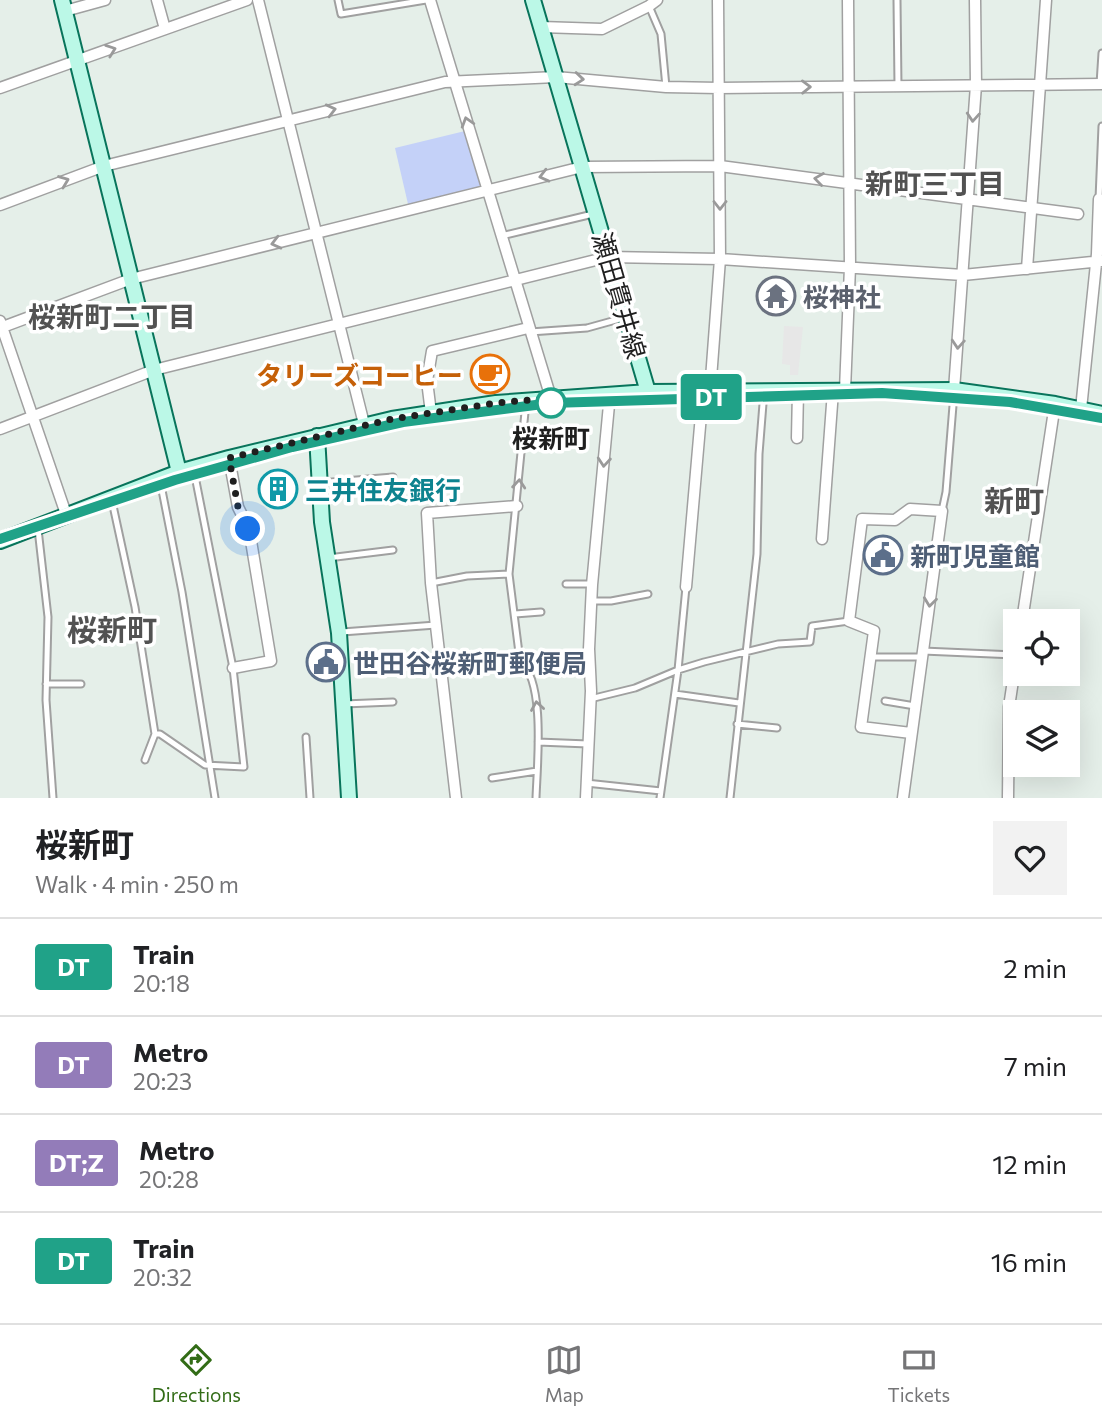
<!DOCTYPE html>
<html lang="en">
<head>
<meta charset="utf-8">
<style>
	body { margin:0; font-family:Commissioner,"Noto Sans JP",sans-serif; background:#f2f2f2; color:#202124; height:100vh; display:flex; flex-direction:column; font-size:26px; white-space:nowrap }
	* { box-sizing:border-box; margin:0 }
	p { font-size:23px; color:#757577 }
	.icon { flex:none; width:38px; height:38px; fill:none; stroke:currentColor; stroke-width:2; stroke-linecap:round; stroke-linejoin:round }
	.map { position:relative; height:798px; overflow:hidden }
	.side { display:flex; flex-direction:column; background:#fff; flex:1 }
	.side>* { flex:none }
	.badge { padding:0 14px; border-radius:5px; font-size:24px; line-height:46px }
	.fabs { position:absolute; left:1003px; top:609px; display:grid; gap:14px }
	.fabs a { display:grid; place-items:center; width:77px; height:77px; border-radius:0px; background:#fff; box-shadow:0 7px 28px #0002; font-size:35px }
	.you { position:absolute; width:35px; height:35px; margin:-18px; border:5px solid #fff; border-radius:50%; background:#1a73e8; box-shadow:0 0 0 10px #1a73e833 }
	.map>.badge { position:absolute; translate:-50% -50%; box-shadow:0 0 0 4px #fff }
	.round { display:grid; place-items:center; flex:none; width:74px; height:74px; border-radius:0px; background:#f2f2f2 }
	.headline { display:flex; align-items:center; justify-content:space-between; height:119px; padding:0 35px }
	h1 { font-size:33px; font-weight:700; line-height:52px }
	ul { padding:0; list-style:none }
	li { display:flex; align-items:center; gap:21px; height:98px; padding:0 35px; border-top:2px solid #e0e0e0 }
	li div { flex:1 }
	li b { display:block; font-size:26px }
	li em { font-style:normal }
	li .badge { min-width:77px; font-weight:700; text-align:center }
	.dock { display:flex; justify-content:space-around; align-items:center; height:98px; border-top:2px solid #e0e0e0; background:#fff; font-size:19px; color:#757577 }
	.dock a { display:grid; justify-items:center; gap:4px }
	.dock .selected { color:#326c16 }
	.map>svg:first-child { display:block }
	.park { fill:#c4d1f8 }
	.parking { fill:#e7e7e7 }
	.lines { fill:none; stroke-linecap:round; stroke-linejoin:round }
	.lane-casing { stroke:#a0a0a0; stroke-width:9 }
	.street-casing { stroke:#a0a0a0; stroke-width:13 }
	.secondary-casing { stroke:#08745b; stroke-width:18 }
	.lane { stroke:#fff; stroke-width:5 }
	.street { stroke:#fff; stroke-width:10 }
	.secondary { stroke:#bbf8e7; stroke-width:14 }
	.oneway { stroke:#9a9a9a }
	.line-casing { stroke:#fff; stroke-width:16 }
	.line { stroke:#20a288; stroke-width:10 }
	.walk { stroke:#1f1f1f; stroke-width:7; stroke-dasharray:0 12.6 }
	.stop-dot { fill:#fff; stroke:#20a288; stroke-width:3.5 }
	.labels { text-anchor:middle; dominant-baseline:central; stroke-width:7; stroke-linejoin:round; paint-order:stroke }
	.street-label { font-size:26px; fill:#1f1f1f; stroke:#fff }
	.worship-label { font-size:26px; font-weight:bold; fill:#5b616d; stroke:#fff; text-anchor:start }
	.food-label { font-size:26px; font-weight:bold; fill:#c56008; stroke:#fff; text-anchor:end }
	.stop-label { font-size:26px; font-weight:bold; fill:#1f1f1f; stroke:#fff }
	.culture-label { font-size:26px; font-weight:bold; fill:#0d838f; stroke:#fff; text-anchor:start }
	.service-label { font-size:26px; font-weight:bold; fill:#4e5e75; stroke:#fff; text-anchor:start }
	.neighbourhood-label { font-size:28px; font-weight:bold; fill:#525252; stroke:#fff }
	.quarter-label { font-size:30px; font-weight:bold; fill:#525252; stroke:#fff }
</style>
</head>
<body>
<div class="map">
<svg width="1102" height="798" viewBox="0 0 1102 798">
	<rect width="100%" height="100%" fill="#e5efe9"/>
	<path class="park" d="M465,131L482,182L479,189L408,204L395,148Z"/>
	<path class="parking" d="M784,326L803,327L798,375H790V365L782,364Z"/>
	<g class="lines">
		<defs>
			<path id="lane" d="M338,0L341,14L426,0
				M897,0L898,86
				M649,6L661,34L666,87
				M1100,84L1102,53
				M1099,199L1102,126
				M501,236L593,214
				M530,332L587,328L623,318
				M526,402L509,574L520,661C546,681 537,766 536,798
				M160,480L182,592L215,798
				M320,483L393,477
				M112,501L135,607L155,734L145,760
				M942,511L946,492L954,393
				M38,529L48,617L46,700L53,798
				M328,558L393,550
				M431,583L467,576L509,574
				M566,584H592
				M592,601H611L648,594
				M515,614L541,612
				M342,632L436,625
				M923,651L1015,655
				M871,657H922
				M528,667L589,671
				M46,684H81
				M675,694L739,703
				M590,699L635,688L678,670L704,662L778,644L810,642L812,626L849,621
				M885,701L915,706
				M344,704L393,702
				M737,724L777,728
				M155,734H160L205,765L244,767L233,668L194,471
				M306,737L310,798
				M538,742L588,744
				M492,778L537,771
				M586,783L661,791
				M660,798L678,670L686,587
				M730,798L757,554L759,454L764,391"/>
			<path id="street" d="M157,0L165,29
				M258,0L364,424
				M430,0L551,398
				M65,11L105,0
				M541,27L602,29L649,6L657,0
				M0,88L247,0
				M0,205L104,166L445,82L556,77L666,87L719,88L1102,84
				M1027,269L1046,0
				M0,321L66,514
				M0,328L131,279L582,167L720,166L1078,214
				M845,390L850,267L848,0
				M954,390L976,85L975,0
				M710,392L720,259L718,0
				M1081,409L1097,254L1099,199
				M431,413L427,381L432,351L528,328
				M0,429L154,370L608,257L720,259L963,275L1102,261
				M797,438L798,391
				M229,458L238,507L249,529L271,661L233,668
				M822,539L833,391
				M686,587L703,392
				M1022,621L1055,404
				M456,798L431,583L427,513L517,506
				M586,798L591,691L589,649L592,585L610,394
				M903,798L942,511L910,509L895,520L862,519L849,621L874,631L861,727L911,733
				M1008,798L1009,707L1015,667"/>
			<path id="secondary" d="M62,0L179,472
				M533,0L648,392
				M317,436L322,522L339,633L349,798
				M0,541L179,472L229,458L392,419L496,403L648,392L954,390L1055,404L1102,414"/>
		</defs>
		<use href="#lane" class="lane-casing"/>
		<use href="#street" class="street-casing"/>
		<use href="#secondary" class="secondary-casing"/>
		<use href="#lane" class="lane"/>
		<use href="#street" class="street"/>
		<use href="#secondary" class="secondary"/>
	</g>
	<defs><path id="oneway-chevron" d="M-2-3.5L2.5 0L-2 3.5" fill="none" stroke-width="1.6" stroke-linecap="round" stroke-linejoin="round" transform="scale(1.75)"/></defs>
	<g class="oneway">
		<use href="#oneway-chevron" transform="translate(111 50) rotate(-20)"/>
		<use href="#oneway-chevron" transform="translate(579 79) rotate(5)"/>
		<use href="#oneway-chevron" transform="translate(806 87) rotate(-1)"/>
		<use href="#oneway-chevron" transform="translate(331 110) rotate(-14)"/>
		<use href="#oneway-chevron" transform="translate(973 117) rotate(94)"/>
		<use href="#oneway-chevron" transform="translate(467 122) rotate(-107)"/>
		<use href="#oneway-chevron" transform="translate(544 176) rotate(166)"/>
		<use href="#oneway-chevron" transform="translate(819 179) rotate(-172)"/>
		<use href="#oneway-chevron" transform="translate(64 181) rotate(-21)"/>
		<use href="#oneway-chevron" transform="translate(720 205) rotate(90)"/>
		<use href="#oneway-chevron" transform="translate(276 243) rotate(166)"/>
		<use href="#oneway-chevron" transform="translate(958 344) rotate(94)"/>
		<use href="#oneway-chevron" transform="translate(604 462) rotate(95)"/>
		<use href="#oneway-chevron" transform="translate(519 484) rotate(-85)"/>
		<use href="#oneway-chevron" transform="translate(930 602) rotate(97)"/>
		<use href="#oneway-chevron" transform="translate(537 706) rotate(-99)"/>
	</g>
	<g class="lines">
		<defs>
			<path id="line" d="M0,539L175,480L292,447L403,422L551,403L882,393L1010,402L1102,418"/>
		</defs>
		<use href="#line" class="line-casing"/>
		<use href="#line" class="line"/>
		<path class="walk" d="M248,529L238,507L229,458L392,419L496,403L551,398V403"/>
	</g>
	<defs>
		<symbol id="temple-ring" viewBox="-11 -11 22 22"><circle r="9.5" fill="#fff" stroke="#6b7280" stroke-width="1.5"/><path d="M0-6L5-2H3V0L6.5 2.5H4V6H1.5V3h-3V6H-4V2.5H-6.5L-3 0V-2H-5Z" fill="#6b7280"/></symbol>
		<symbol id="cafe-ring" viewBox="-11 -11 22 22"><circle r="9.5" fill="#fff" stroke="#e8710a" stroke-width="1.5"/><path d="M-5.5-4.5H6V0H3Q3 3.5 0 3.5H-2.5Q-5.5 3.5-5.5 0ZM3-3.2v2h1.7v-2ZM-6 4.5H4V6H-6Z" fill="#e8710a"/></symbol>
		<symbol id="building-ring" viewBox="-11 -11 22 22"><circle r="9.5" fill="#fff" stroke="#0f9aa8" stroke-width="1.5"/><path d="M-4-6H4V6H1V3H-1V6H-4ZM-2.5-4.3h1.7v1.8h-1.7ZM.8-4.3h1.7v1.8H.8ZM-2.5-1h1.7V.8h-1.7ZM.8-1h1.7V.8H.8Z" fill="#0f9aa8"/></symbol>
		<symbol id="civic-ring" viewBox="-11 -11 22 22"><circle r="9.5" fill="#fff" stroke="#5c6f8a" stroke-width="1.5"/><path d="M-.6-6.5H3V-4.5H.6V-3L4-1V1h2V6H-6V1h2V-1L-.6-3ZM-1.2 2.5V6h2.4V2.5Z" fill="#5c6f8a"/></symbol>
	</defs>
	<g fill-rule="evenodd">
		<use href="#temple-ring" x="754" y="274" width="44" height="44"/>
		<use href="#cafe-ring" x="468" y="352" width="44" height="44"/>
		<use href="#building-ring" x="256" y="467" width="44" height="44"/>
		<use href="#civic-ring" x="861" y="533" width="44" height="44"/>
		<use href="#civic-ring" x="304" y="640" width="44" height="44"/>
	</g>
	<circle class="stop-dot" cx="551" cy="403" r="14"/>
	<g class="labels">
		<g class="street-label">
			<text transform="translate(620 295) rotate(74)">瀬田貫井線</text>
		</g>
		<g class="worship-label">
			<text x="803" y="296">桜神社</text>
		</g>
		<g class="food-label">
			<text x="463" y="374">タリーズコーヒー</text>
		</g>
		<g class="stop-label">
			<text x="551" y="437">桜新町</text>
		</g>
		<g class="culture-label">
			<text x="305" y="489">三井住友銀行</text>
		</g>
		<g class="service-label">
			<text x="910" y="555">新町児童館</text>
			<text x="353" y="662">世田谷桜新町郵便局</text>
		</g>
		<g class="neighbourhood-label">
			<text x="935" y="183">新町三丁目</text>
			<text x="112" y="316">桜新町二丁目</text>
		</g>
		<g class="quarter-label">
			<text x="1014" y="499">新町</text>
			<text x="112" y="628">桜新町</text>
		</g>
	</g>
</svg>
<div class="fabs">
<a><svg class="icon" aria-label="locate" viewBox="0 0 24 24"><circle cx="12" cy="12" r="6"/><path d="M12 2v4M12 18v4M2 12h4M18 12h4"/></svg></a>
<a><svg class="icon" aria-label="layers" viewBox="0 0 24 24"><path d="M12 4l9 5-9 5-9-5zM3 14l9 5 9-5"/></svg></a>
</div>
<div class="you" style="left:248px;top:529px"></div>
<b class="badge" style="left:711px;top:397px;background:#20a288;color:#fff">DT</b>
</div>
<section class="side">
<div class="headline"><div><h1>桜新町</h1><p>Walk · 4 min · 250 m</p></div><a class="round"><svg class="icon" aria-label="heart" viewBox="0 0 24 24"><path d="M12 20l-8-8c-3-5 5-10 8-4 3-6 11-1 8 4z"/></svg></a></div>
<ul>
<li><span class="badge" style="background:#20a288;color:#fff">DT</span><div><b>Train</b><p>20:18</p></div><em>2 min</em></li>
<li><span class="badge" style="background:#937cb9;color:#fff">DT</span><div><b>Metro</b><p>20:23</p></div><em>7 min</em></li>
<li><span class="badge" style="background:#937cb9;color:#fff">DT;Z</span><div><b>Metro</b><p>20:28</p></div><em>12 min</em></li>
<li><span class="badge" style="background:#20a288;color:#fff">DT</span><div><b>Train</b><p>20:32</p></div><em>16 min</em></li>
</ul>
</section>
<nav class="dock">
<a class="selected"><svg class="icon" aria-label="directions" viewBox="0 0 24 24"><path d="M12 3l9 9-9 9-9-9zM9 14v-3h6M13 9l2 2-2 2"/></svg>Directions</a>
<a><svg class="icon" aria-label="map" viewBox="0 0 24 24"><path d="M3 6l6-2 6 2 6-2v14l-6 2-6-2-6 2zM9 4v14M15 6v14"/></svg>Map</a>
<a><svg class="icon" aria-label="tickets" viewBox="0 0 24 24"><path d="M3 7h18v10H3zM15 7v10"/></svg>Tickets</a>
</nav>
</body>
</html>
